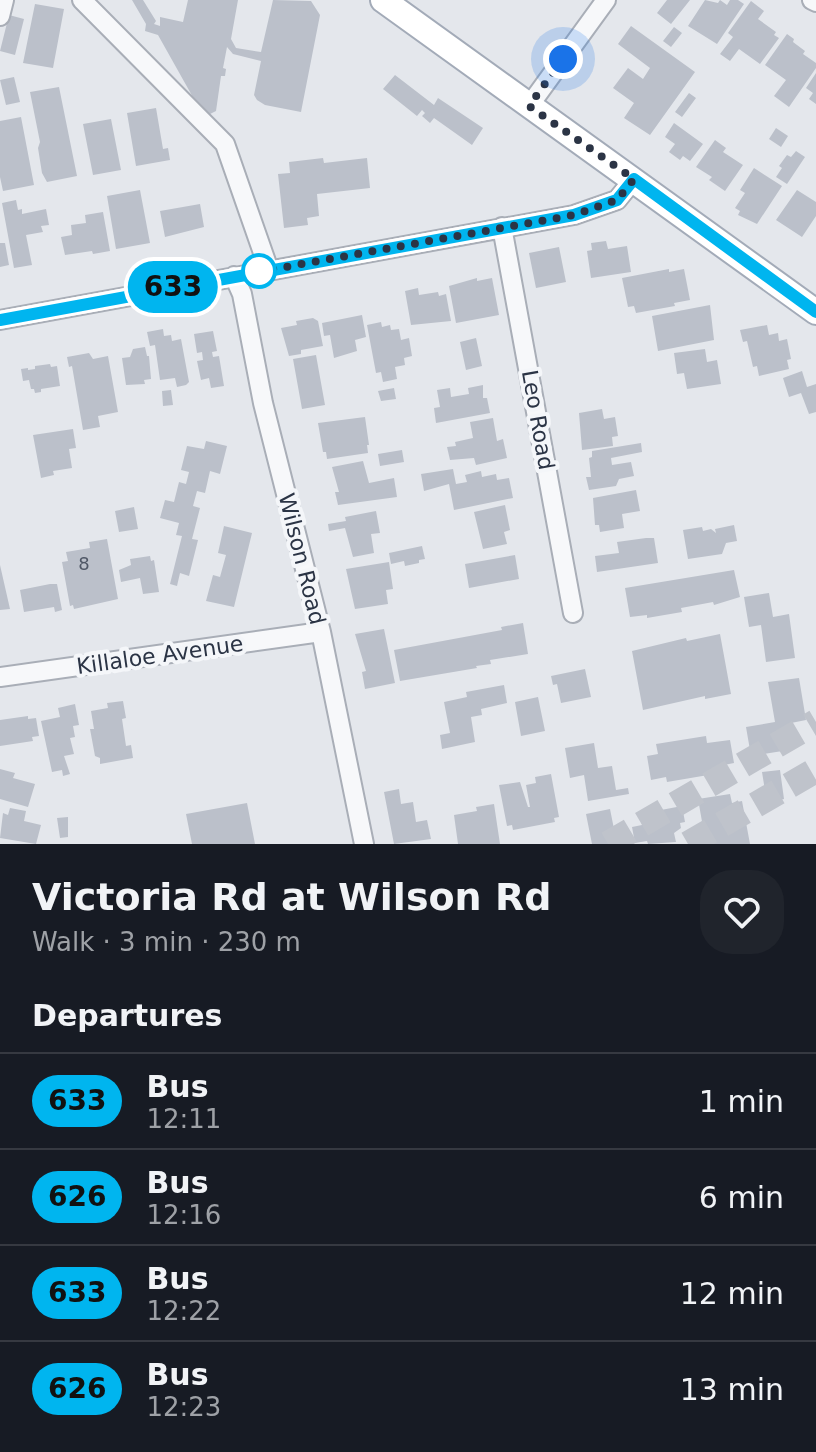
<!DOCTYPE html>
<html lang="en">
<head>
<meta charset="utf-8">
<style>
	body { margin:0; font-family:"DejaVu Sans",sans-serif; background:#20242c; color:#f1f3f6; height:100vh; display:flex; flex-direction:column; font-size:30px; white-space:nowrap }
	* { box-sizing:border-box; margin:0 }
	p { font-size:26px; color:#9ea1a6 }
	.icon { flex:none; width:44px; height:44px; fill:none; stroke:currentColor; stroke-width:2; stroke-linecap:round; stroke-linejoin:round }
	.map { position:relative; height:844px; overflow:hidden }
	.panel { display:flex; flex-direction:column; background:#171b24; flex:1 }
	.panel>* { flex:none }
	.badge { padding:0 16px; border-radius:26px; font-size:28px; line-height:52px }
	.you { position:absolute; width:40px; height:40px; margin:-20px; border:6px solid #fff; border-radius:50%; background:#1a73e8; box-shadow:0 0 0 12px #1a73e833 }
	.map>.badge { position:absolute; translate:-50% -50%; box-shadow:0 0 0 4px #fff }
	h2 { padding:0 32px; font-size:30px; line-height:72px }
	.round { display:grid; place-items:center; flex:none; width:84px; height:84px; border-radius:32px; background:#20242c }
	.head { display:flex; align-items:center; justify-content:space-between; height:136px; padding:0 32px }
	h1 { font-size:38px; font-weight:700; line-height:60px }
	ul { padding:0; list-style:none }
	li { display:flex; align-items:center; gap:24px; height:96px; padding:0 32px; border-top:2px solid #363941 }
	li div { flex:1 }
	li b { display:block; font-size:30px }
	li em { font-style:normal }
	li .badge { min-width:88px; font-weight:700; text-align:center }
	.map>svg:first-child { display:block }
	.building { fill:#bbc0ca }
	.lines { fill:none; stroke-linecap:round; stroke-linejoin:round }
	.highway-tunnel { stroke:#bfc3cb; stroke-width:26; stroke-dasharray:26 13; stroke-linecap:butt }
	.minor-casing { stroke:#a9aeb7; stroke-width:22 }
	.major-casing { stroke:#a3abb8; stroke-width:28 }
	.minor { stroke:#f7f8fa; stroke-width:18 }
	.major { stroke:#fff; stroke-width:24 }
	.line-casing { stroke:#fff; stroke-width:18 }
	.line { stroke:#00b5ef; stroke-width:12 }
	.walk { stroke:#2b3445; stroke-width:8; stroke-dasharray:0 14.4 }
	.stop-dot { fill:#fff; stroke:#00b5ef; stroke-width:4 }
	.labels { text-anchor:middle; dominant-baseline:central; stroke-width:8; stroke-linejoin:round; paint-order:stroke }
	.number-label { font-size:18px; fill:#4f5766 }
	.street-label { font-size:22px; fill:#2b3445; stroke:#f4f6f9 }
</style>
</head>
<body>
<div class="map">
<svg width="816" height="844" viewBox="0 0 816 844">
	<rect width="100%" height="100%" fill="#e4e7ec"/>
	<path class="building" d="M132,0H143L156,21L154,24L160,26V17L183,22L188,0H238L231,39L236,48L261,52L273,0L311,1L320,15L301,112L265,105L257,100L254,95L261,61L233,54L227,47L223,68L226,69L225,76H221L216,111L204,117L158,35L145,31L146,24Z
		M667,0H690L671,24L657,13Z
		M705,0L718,3L720,0L727,5L730,0H738L744,4L717,44L688,26Z
		M751,1L764,11L758,19L776,32L774,35L779,38L760,64L739,49L730,61L720,54L733,37L728,33Z
		M35,4L64,9L53,68L23,63Z
		M9,15L24,19L15,55L0,51Z
		M631,26L695,72L650,135L624,118L634,103L613,88L628,68L643,79L650,68L618,44Z
		M674,27L682,33L671,47L663,41Z
		M787,34L794,39L793,42L805,51L803,54L816,63V68L789,107L774,96L786,80L765,65Z
		M816,73V104L809,99L813,93L806,88Z
		M395,75L434,105L438,98L483,128L472,145L434,118L430,123L422,116L425,113L422,110L417,116L383,89Z
		M14,77L20,102L6,105L0,80Z
		M59,87L77,176L47,182L42,173L38,148L40,142L30,92Z
		M689,93L696,98L682,117L675,112Z
		M156,108L163,149L168,148L170,160L136,166L127,113Z
		M21,117L34,185L3,191L0,177V121Z
		M111,119L121,170L93,175L83,124Z
		M674,123L703,144L690,161L683,156L680,160L669,152L675,144L665,137Z
		M776,128L788,136L781,147L769,139Z
		M715,140L726,148L723,152L743,165L725,191L709,180L712,177L696,167Z
		M796,151L805,157L787,184L776,177L782,168L779,166L787,155L791,157Z
		M323,158L324,163L367,158L370,188L317,194L319,216L307,218L308,225L284,228L278,174L290,173L289,162Z
		M754,168L782,186L757,224L738,215L740,211L735,208L745,193L740,190Z
		M140,190L150,243L116,249L107,196Z
		M797,190L816,202V216L802,237L776,220Z
		M16,200L18,210L22,209V214L46,209L49,225L41,226L43,232L26,235L32,265L14,268L2,203Z
		M200,204L204,227L165,237L160,211Z
		M103,212L110,251L93,254L92,251L65,255L61,237L72,235L71,225L86,223L85,215Z
		M606,241L608,249L627,246L631,272L591,278L587,251L592,250L591,243Z
		M0,243H5L9,265L0,267Z
		M559,247L566,282L536,288L529,253Z
		M669,269V272L684,269L690,300L674,303L675,306L636,313L634,306L628,307L622,278Z
		M477,278V281L492,278L499,315L456,323L449,286Z
		M418,288L419,295L438,292L439,296L446,294L451,321L411,325L405,291Z
		M710,305L714,340L658,351L652,316Z
		M362,315L366,337L355,340L357,351L334,358L330,335L324,336L322,323Z
		M313,318L318,321L323,346L301,350V354L289,356L281,328L297,325L296,321Z
		M381,322L382,327L390,325L391,330L399,329L401,340L409,338L412,356L404,358L405,365L395,367L397,379L383,382L381,372L376,373L367,325Z
		M767,325L769,335L778,333L779,341L787,339L791,359L787,360L789,369L759,376L757,366L753,367L747,341L743,342L740,330Z
		M163,329L164,336L171,335L172,341L181,339L189,382L186,385L177,387L175,378L160,380L155,345L150,346L147,332Z
		M213,331L217,351L212,352L213,357L219,356L224,386L211,388L209,378L201,380L197,361L203,360L202,352L197,353L194,334Z
		M476,338L482,366L466,370L460,342Z
		M145,347L147,356H149L151,379L144,380L145,384L126,385L122,358L130,357L133,349Z
		M705,349L707,362L717,360L721,384L687,389L684,373L677,374L674,353Z
		M89,353L93,359L108,356L118,412L98,416L100,427L83,430L72,366L69,367L67,357Z
		M316,355L325,405L302,409L293,359Z
		M50,364L51,367L57,366L60,386L41,389V392L35,393L34,389H31L29,380L23,381L21,369L28,368V370L35,369V366Z
		M802,371L807,387L816,384V412L809,414L801,393L789,397L783,378Z
		M483,385V398H487L490,413L436,423L434,408L440,407L437,390L450,388L451,397L469,394L468,388Z
		M394,388L396,399L381,401L378,391Z
		M171,390L173,405L163,406L162,391Z
		M602,409L604,419L615,417L618,436L612,437L613,446L582,450L579,413Z
		M365,417L369,445H367L368,453L327,459L326,452H323L318,423Z
		M493,418L497,441L503,439L507,458L476,465L474,458L450,460L447,447L456,446L455,442L473,438L470,422Z
		M73,429L76,448L69,449L72,468L53,471L54,475L41,478L33,435Z
		M206,441L227,446L220,474L210,471L205,493L197,491L193,506L200,508L192,539L198,540L189,576L180,573L177,586L170,584L182,536L176,535L179,523L160,518L165,500L174,502L179,482L186,484L189,472L181,470L187,446L204,449Z
		M641,443L642,452L611,458L612,465L631,462L634,476L619,479L616,486L589,490L586,477H591L589,458L592,457V451Z
		M402,450L404,462L380,466L378,454Z
		M363,461L369,483L394,478L397,497L338,505L335,492H339L332,467Z
		M453,469L456,484L467,482L465,475L481,471L482,477L496,474L497,480L509,478L513,498L454,510L449,484L424,491L421,474Z
		M636,490L640,511L622,514L624,528L600,532L599,525H595L593,498Z
		M505,505L510,530L504,532L507,544L483,549L474,512Z
		M134,507L138,529L119,532L115,511Z
		M376,511L380,533L371,534L374,553L353,557L345,528L329,531L328,524L346,521L345,517Z
		M734,525L737,541L726,543L722,554L688,559L683,530L702,527L703,531L711,529L716,533L715,529Z
		M224,526L252,533L234,607L206,601L213,575L220,577L226,555L218,553Z
		M646,538H654L658,563L597,572L595,556L619,553L617,542Z
		M107,539L118,599L74,609L73,605L70,606L62,562L68,561L66,552L90,548L89,542Z
		M422,546L425,559L419,560V563L405,566L404,561L391,564L389,553Z
		M515,555L519,579L469,588L465,564Z
		M150,556L151,561L154,560L159,592L143,594L140,578L121,582L119,570L131,565L130,559Z
		M389,562L393,589L386,590L388,604L355,609L346,569Z
		M0,565L10,609L0,610Z
		M734,570L740,597L714,605L713,602L681,608L682,612L647,618V615L630,617L625,588Z
		M50,584H57L62,610L55,612L54,607L24,612L20,590Z
		M769,593L773,617L789,614L795,658L766,662L761,625L749,627L744,597Z
		M523,623L528,654L490,660L491,664L476,666L477,668L400,681L394,650L502,630L501,627Z
		M384,629L395,683L365,689L362,672L366,671L355,634Z
		M720,634L731,694L705,699V696L643,710L632,651L686,638L687,641Z
		M585,669L591,697L561,703L557,684L553,685L551,676Z
		M799,678L806,720L791,723L795,749L751,756L746,727L775,722L768,682Z
		M504,685L507,703L481,709L482,715L471,717L475,742L442,749L440,735L450,733L444,702L467,697L466,692Z
		M538,697L545,731L521,736L515,702Z
		M123,701L126,718L122,719L126,746L131,745L133,758L100,764V758L95,756L90,729H94L91,711L108,708L107,703Z
		M75,704L79,725L73,726L75,737L70,738L74,754L64,756L70,774L63,776L62,770L52,772L41,721L60,717L58,708Z
		M28,716V719L36,718L39,736L32,737L33,741L0,746V720Z
		M706,736L707,743L730,740L734,763L719,766L720,773L667,782L666,777L651,780L647,756L658,754L656,744Z
		M594,743L598,768L612,766L616,790L628,788L629,794L588,801L584,775L570,778L565,748Z
		M0,769L15,773L13,778L35,784L28,807L0,799Z
		M780,770L784,799L767,803L762,772Z
		M551,774L559,817L554,818L555,822L513,830L512,825L507,826L499,785L520,782L528,807H530L526,785L536,783L535,777Z
		M399,789L401,804L413,802L416,822L427,820L431,839L394,844L384,792Z
		M730,794L732,803L742,801L750,844H706L698,799Z
		M247,803L255,844H192L186,814Z
		M494,804L500,844H458L454,815L477,811L476,807Z
		M682,806L685,822L680,823L681,828L674,833L676,842L648,844L647,841L635,843L632,827L642,825L640,814Z
		M10,808L26,811L24,821L41,825L36,844L0,838L3,813L8,815Z
		M610,809L614,829H617V844H592L586,814Z
		M68,817V837L60,838L57,818Z"/>
	<g class="lines">
		<path class="highway-tunnel" d="M608,844L816,722
			M688,844L816,770"/>
		<defs>
			<path id="minor" d="M82,0L225,144L269,270
				M812,0L816,2
				M0,16L4,0
				M529,106L606,0
				M502,227L573,613
				M234,276L242,294L263,403L321,632L364,844
				M0,320L574,215L617,200L634,179
				M0,677L321,632"/>
			<path id="major" d="M383,0L816,312"/>
		</defs>
		<use href="#minor" class="minor-casing"/>
		<use href="#major" class="major-casing"/>
		<use href="#minor" class="minor"/>
		<use href="#major" class="major"/>
	</g>
	<g class="lines">
		<defs>
			<path id="line" d="M0,320L574,215L617,200L634,179L816,312"/>
		</defs>
		<use href="#line" class="line-casing"/>
		<use href="#line" class="line"/>
		<path class="walk" d="M259,271L252,273L574,215L617,200L634,179L529,106L563,59"/>
	</g>
	<circle class="stop-dot" cx="259" cy="271" r="16"/>
	<g class="labels">
		<g class="number-label">
			<text x="84" y="563">8</text>
		</g>
		<g class="street-label">
			<text transform="translate(538 420) rotate(80)">Leo Road</text>
			<text transform="translate(302 559) rotate(76)">Wilson Road</text>
			<text transform="translate(160 655) rotate(-8)">Killaloe Avenue</text>
		</g>
	</g>
</svg>
<div class="you" style="left:563px;top:59px"></div>
<b class="badge" style="left:173px;top:287px;background:#00b5ef;color:#111">633</b>
</div>
<section class="panel">
<div class="head"><div><h1>Victoria Rd at Wilson Rd</h1><p>Walk · 3 min · 230 m</p></div><a class="round"><svg class="icon" aria-label="heart" viewBox="0 0 24 24"><path d="M12 20l-8-8c-3-5 5-10 8-4 3-6 11-1 8 4z"/></svg></a></div>
<h2>Departures</h2>
<ul>
<li><span class="badge" style="background:#00b5ef;color:#111">633</span><div><b>Bus</b><p>12:11</p></div><em>1 min</em></li>
<li><span class="badge" style="background:#00b5ef;color:#111">626</span><div><b>Bus</b><p>12:16</p></div><em>6 min</em></li>
<li><span class="badge" style="background:#00b5ef;color:#111">633</span><div><b>Bus</b><p>12:22</p></div><em>12 min</em></li>
<li><span class="badge" style="background:#00b5ef;color:#111">626</span><div><b>Bus</b><p>12:23</p></div><em>13 min</em></li>
</ul>
</section>
</body>
</html>
